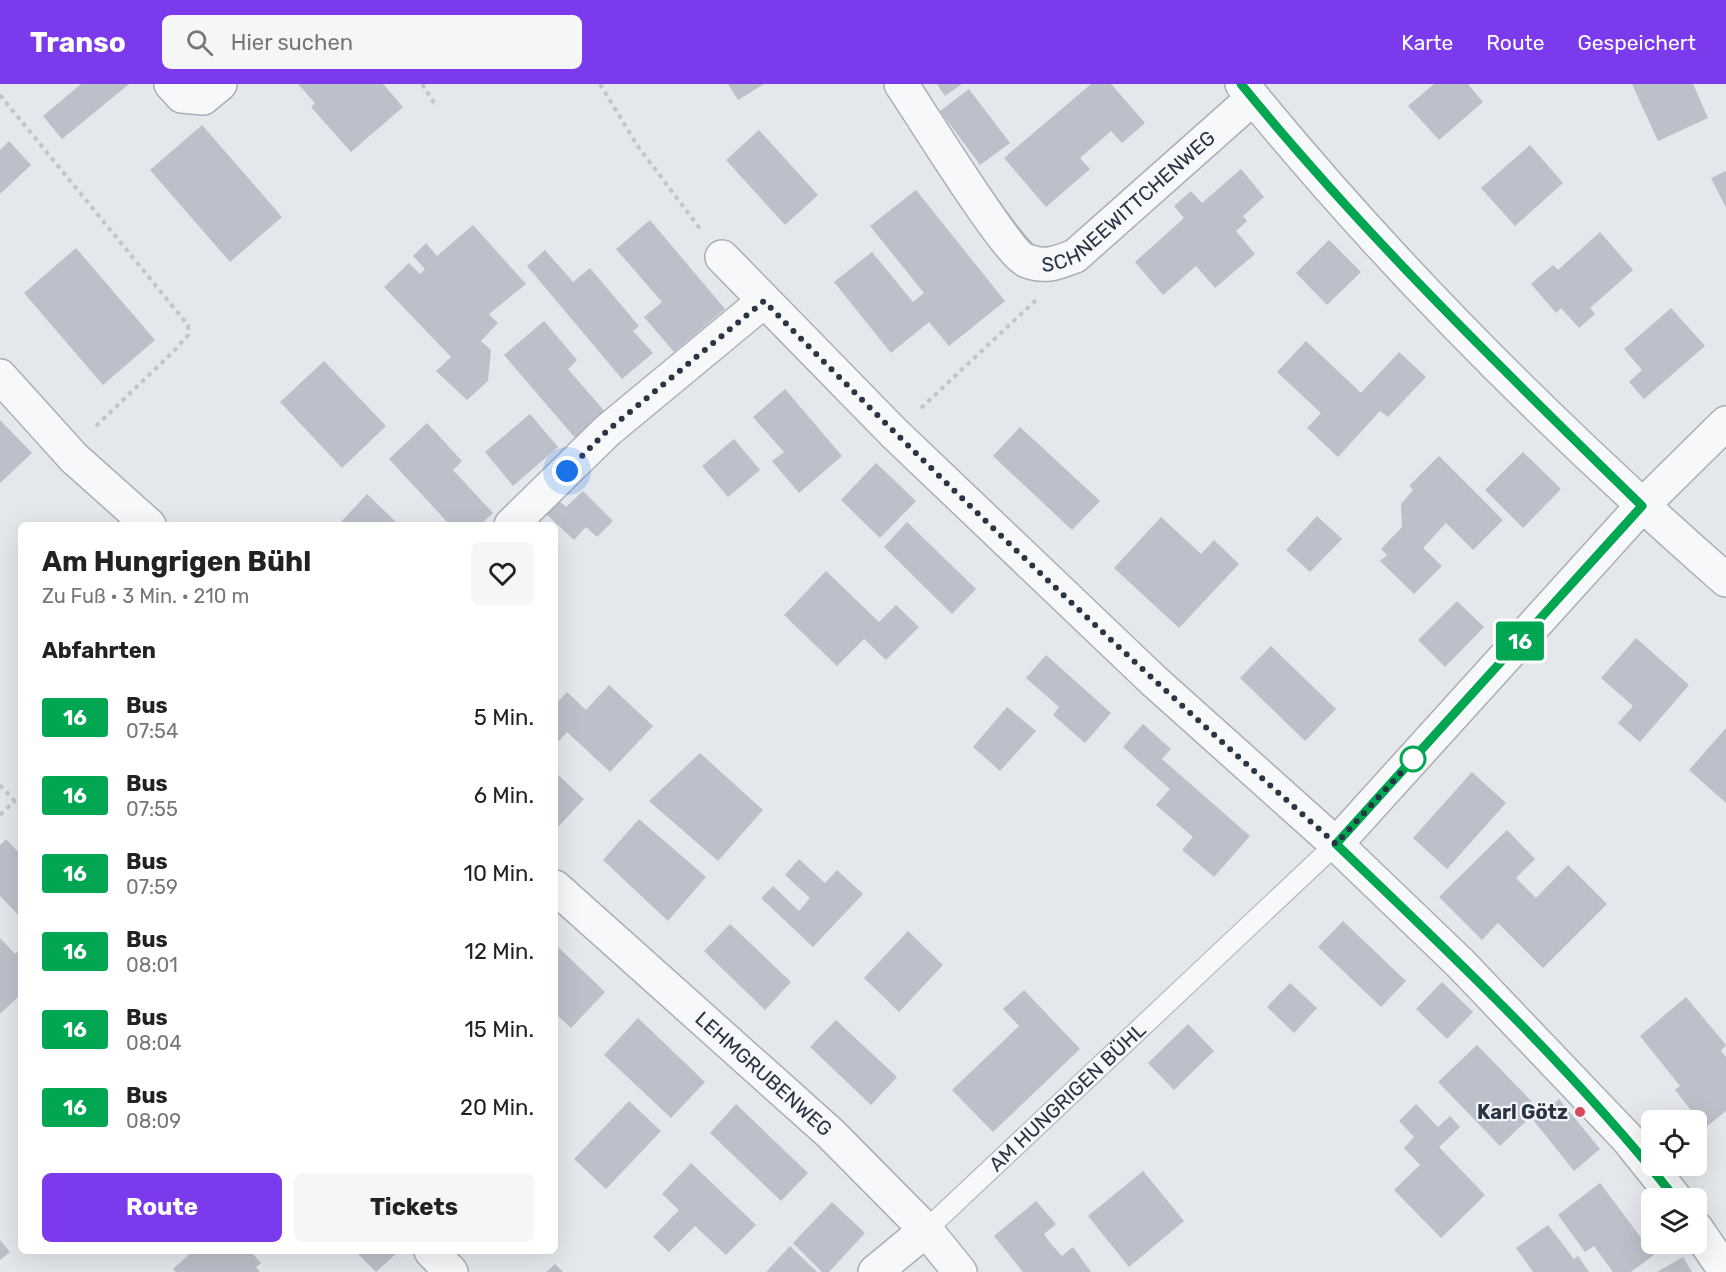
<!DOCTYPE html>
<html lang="de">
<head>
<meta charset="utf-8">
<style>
	body { margin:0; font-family:Rubik,sans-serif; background:#f6f6f6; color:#222; height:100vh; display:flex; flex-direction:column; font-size:22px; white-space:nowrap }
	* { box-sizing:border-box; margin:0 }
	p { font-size:20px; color:#767676 }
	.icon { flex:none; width:33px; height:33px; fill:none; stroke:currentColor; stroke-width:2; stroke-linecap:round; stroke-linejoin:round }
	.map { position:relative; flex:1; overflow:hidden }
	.sheet { position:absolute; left:18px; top:438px; width:540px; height:732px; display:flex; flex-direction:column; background:#fff; border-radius:9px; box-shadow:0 6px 24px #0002 }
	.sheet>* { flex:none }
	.badge { padding:0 12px; border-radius:4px; font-size:21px; line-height:39px }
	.fabs { position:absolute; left:1641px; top:1026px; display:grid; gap:12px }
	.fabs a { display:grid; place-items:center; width:66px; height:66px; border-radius:9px; background:#fff; box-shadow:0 6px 24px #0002; font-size:30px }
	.you { position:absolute; width:30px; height:30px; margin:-15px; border:4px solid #fff; border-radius:50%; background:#1a73e8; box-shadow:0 0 0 9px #1a73e833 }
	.map>.badge { position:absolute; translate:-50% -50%; box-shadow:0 0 0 3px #fff }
	h2 { padding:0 24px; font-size:22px; line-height:54px }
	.round { display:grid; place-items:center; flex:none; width:63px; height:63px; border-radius:9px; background:#f6f6f6 }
	.overview { display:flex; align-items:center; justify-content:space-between; height:102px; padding:0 24px }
	h1 { font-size:28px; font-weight:700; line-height:45px }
	.cta { display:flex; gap:12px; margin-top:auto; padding:12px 24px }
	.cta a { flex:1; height:69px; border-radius:9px; background:#7c3aed; color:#fff; font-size:24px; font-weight:700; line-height:69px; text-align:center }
	.cta a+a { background:#f6f6f6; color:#222 }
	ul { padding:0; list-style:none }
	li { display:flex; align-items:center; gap:18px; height:78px; padding:0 24px }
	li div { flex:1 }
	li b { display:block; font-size:22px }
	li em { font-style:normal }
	li .badge { min-width:66px; font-weight:700; text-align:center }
	header { display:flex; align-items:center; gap:36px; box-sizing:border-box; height:84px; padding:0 30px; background:#7c3aed; color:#fff }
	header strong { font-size:28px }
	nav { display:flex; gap:33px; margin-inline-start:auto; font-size:21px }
	.search { width:420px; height:54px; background:#f6f6f6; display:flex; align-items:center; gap:15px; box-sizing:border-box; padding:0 21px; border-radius:9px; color:#767676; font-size:22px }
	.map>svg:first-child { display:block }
	.building { fill:#bbc0ca }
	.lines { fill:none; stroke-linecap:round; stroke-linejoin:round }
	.lane-casing { stroke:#a9aeb7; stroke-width:22 }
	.street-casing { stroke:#a9aeb7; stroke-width:36 }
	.path { stroke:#c2c5cb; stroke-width:4; stroke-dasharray:4.5 4.5; stroke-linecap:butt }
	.lane { stroke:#f7f8fa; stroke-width:20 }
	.street { stroke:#f7f8fa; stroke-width:33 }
	.line-casing { stroke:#fff; stroke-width:14 }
	.line { stroke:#00a651; stroke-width:9 }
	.walk { stroke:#2b3445; stroke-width:6; stroke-dasharray:0 10.8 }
	.stop-dot { fill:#fff; stroke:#00a651; stroke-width:3 }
	.poi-dot { fill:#d1495b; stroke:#f4f6f9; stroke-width:2 }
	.labels { text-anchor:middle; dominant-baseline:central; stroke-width:4.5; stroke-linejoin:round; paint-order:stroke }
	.street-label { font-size:20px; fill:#2b3445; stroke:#f4f6f9 }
	.poi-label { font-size:20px; font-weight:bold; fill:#2b3445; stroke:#f4f6f9; text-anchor:end }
</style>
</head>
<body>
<header>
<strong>Transo</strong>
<div class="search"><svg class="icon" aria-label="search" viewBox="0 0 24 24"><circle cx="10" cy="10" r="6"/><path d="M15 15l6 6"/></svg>Hier suchen</div>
<nav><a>Karte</a><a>Route</a><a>Gespeichert</a></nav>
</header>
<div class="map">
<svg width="1726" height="1188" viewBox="0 0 1726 1188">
	<rect width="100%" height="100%" fill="#e4e7ec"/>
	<path class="building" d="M81,0H129L62,55L43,32Z
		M298,0H383L403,23L351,68L311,23L315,19Z
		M728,0H764L738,16Z
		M937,0H962L945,12Z
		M1091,0H1111L1145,39L1122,59L1111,47L1080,74L1090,85L1046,123L1004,74Z
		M1434,0H1468L1483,18L1439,56L1408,22Z
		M1632,0H1693L1708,34L1658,57Z
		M969,5L1010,59L980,81L940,27Z
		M202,41L282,133L230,178L150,86Z
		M759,46L818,111L785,141L726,76Z
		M9,57L31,81L0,110V66Z
		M1530,61L1563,99L1515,142L1481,104Z
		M1241,85L1264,113L1243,132L1247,137L1236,147L1255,170L1215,204L1196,182L1163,211L1135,178L1184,134L1174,122L1191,107L1202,119Z
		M1726,87V124L1711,94Z
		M916,106L1005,217L949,262L929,238L891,269L834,198L872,168L913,218L924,209L870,142Z
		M650,136L725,225L674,268L644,233L662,218L616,165Z
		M473,141L526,200L489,230L498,239L481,257L491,266L488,297L467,316L436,287L451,273L384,203L409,179L420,190L425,185L413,172L426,159L437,172Z
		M1600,148L1633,186L1590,224L1595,230L1579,244L1561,224L1556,229L1531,200L1553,181L1558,186Z
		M1329,156L1361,188L1327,221L1296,189Z
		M76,164L155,256L103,301L24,209Z
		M545,166L573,198L590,184L639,242L633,247L653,269L622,295L527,182Z
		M1671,224L1705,262L1644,315L1629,298L1642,286L1624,265Z
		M544,237L577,276L568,285L606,329L576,355L504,271Z
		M1306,257L1361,309L1399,268L1426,293L1388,333L1380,327L1338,373L1307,344L1321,329L1277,288Z
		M324,277L386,342L342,384L280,318Z
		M785,305L842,372L799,409L772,377L784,368L753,333Z
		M530,330L558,363L513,402L485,368Z
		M0,336L32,369L0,399Z
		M427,339L462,377L453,386L493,429L480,441H450L389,375Z
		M1020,343L1100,417L1072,446L993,372Z
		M734,355L760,386L728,413L702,382Z
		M1523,368L1561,405L1523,444L1485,406Z
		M1439,372L1503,436L1473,466L1446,439L1423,464L1442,482L1414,510L1380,477L1387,471L1381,465L1402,443L1401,420L1413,406L1409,402Z
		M876,379L916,417L880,454L841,416Z
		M583,407L613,437L597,453L586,443L574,456L545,429L558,416L566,423Z
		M367,410L396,438L392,441H342L340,439Z
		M1317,432L1342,455L1310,488L1286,466Z
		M1161,433L1201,470L1214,456L1239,480L1179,544L1114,484Z
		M907,438L976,505L952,530L884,463Z
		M826,487L879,538L896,521L919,543L886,576L864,555L837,582L784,531Z
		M1457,517L1484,543L1445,583L1418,556Z
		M1636,554L1689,601L1640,658L1618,639L1633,622L1601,594Z
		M1271,562L1336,625L1305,657L1240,594Z
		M1046,571L1111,629L1085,659L1053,631L1059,623L1026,594Z
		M609,601L653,642L610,688L567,648L555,661V621L567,608L586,626Z
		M1007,623L1036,647L1000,687L973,663Z
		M1143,640L1171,665L1162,675L1250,752L1214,793L1182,766L1193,753L1156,721L1170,705L1123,663Z
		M1726,644V719L1689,686Z
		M700,669L763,726L718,777L649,717Z
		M555,688L584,715L558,743L555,740Z
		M1472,688L1506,719L1447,785L1413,754Z
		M639,735L706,793L668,837L603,776Z
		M1507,746L1535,775L1516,794L1536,814L1568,781L1607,820L1543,884L1498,839L1482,856L1439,813Z
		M6,755L21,771V834L0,812V761Z
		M799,775L825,799L837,786L863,810L813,863L761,814L773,802L799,827L810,814L785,791Z
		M1343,837L1406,897L1381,923L1318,863Z
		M730,840L791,898L765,926L704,867Z
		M908,847L943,881L899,928L864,894Z
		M0,854L15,870L21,865V910L0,930Z
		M555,860L605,908L571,944L555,929Z
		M1442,898L1473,928L1447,955L1416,925Z
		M1290,899L1317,924L1294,949L1267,923Z
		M1024,906L1080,965L993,1048L952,1006L1019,942L1003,925Z
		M1686,913L1726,961L1721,967L1726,973V1027L1705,1044L1675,1006L1680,1002L1640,952Z
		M638,934L705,998L671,1034L604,971Z
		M836,936L897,993L871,1021L810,963Z
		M1188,940L1214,967L1174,1006L1148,979Z
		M1477,961L1539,1025L1500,1062L1438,998Z
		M1559,1015L1600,1065L1574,1087L1534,1037Z
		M629,1017L661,1047L606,1105L574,1075Z
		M736,1020L808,1089L781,1117L710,1049Z
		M1416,1020L1438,1043L1450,1032L1460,1043L1439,1063L1485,1111L1441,1154L1394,1106L1420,1081L1404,1064L1414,1053L1399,1037Z
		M691,1079L756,1141L726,1171L695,1142L669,1168L653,1153L679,1126L662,1110Z
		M1143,1087L1184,1137L1129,1183L1088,1132Z
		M1600,1099L1654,1171L1631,1188H1613L1594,1162L1585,1168L1558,1131Z
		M1036,1117L1056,1140L1044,1150L1051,1160L1062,1172L1073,1163L1091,1188H1023L994,1152Z
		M832,1118L865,1149L829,1188H822L793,1159Z
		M1548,1141L1574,1175L1578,1172L1589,1188H1533L1516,1164Z
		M0,1156L10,1168L0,1176Z
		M790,1162L817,1188H766Z
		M193,1167H250L261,1179L256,1183L260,1188H176L173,1185Z
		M355,1167H399L376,1188Z
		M1683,1173L1692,1188H1657Z
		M555,1180L563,1188H546Z"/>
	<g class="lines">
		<defs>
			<g id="lane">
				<path id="s1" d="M926,1146L1336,760"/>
			</g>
			<g id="street">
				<path d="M171,0L182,12L203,14L220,0"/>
				<path id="s2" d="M901,0C919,26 1008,171 1027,177C1046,184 1057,179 1075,172L1253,14"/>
				<path d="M1242,0C1387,179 1553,344 1726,496"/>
				<path d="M722,173L894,349L1154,597L1336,760L1460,879L1627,1054L1675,1114"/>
				<path d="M0,292L74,374L149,441"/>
				<path d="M511,441L607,347L764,217"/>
				<path d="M1336,760L1642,422L1726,339"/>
				<path id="s3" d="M555,803L831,1050L926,1146L960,1188"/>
				<path d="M1696,1144L1726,1188"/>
				<path d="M431,1167L451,1188"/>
				<path d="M875,1188L926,1146"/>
			</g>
		</defs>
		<use href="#lane" class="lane-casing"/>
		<use href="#street" class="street-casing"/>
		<path class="path" d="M422,0L437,23
			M600,0L637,61L701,146
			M0,11L188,241V251L173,268L95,343
			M921,324L1036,216
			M0,701L21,724
			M0,731L15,717"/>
		<use href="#lane" class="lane"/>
		<use href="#street" class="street"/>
	</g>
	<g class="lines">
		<defs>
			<path id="line" d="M1241,0C1364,151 1503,286 1642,422L1336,760C1454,873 1574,986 1675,1114"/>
		</defs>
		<use href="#line" class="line-casing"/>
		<use href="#line" class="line"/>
		<path class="walk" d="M567,387L607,347L764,217C948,405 1139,586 1336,760L1418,670L1413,675"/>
	</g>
	<circle class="stop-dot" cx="1413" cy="675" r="12"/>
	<circle class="poi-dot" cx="1580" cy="1028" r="6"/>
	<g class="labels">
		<g class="street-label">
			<text stroke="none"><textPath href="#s2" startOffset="342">SCHNEEWITTCHENWEG</textPath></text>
			<text stroke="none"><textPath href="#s3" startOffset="280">LEHMGRUBENWEG</textPath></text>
			<text stroke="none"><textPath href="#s1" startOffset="194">AM HUNGRIGEN BÜHL</textPath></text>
		</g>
		<g class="poi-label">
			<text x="1568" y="1028">Karl Götz</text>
		</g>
	</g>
</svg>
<div class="fabs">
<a><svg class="icon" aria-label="locate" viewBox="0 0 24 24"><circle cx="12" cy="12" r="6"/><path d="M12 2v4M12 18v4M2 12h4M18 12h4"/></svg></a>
<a><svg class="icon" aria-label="layers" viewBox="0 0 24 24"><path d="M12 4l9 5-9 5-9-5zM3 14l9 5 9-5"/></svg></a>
</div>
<div class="you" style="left:567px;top:387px"></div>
<b class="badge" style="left:1520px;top:557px;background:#00a651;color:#fff">16</b>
<section class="sheet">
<div class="overview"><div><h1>Am Hungrigen Bühl</h1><p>Zu Fuß · 3 Min. · 210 m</p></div><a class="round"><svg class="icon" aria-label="heart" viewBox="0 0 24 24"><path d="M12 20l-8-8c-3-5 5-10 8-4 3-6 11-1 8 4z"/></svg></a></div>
<h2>Abfahrten</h2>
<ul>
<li><span class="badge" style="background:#00a651;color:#fff">16</span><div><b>Bus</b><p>07:54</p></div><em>5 Min.</em></li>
<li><span class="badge" style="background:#00a651;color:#fff">16</span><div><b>Bus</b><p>07:55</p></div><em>6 Min.</em></li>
<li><span class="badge" style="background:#00a651;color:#fff">16</span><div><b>Bus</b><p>07:59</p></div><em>10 Min.</em></li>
<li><span class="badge" style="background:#00a651;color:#fff">16</span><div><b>Bus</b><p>08:01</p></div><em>12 Min.</em></li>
<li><span class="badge" style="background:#00a651;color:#fff">16</span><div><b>Bus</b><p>08:04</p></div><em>15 Min.</em></li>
<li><span class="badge" style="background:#00a651;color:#fff">16</span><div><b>Bus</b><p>08:09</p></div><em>20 Min.</em></li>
</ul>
<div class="cta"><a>Route</a><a>Tickets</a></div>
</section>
</div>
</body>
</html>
